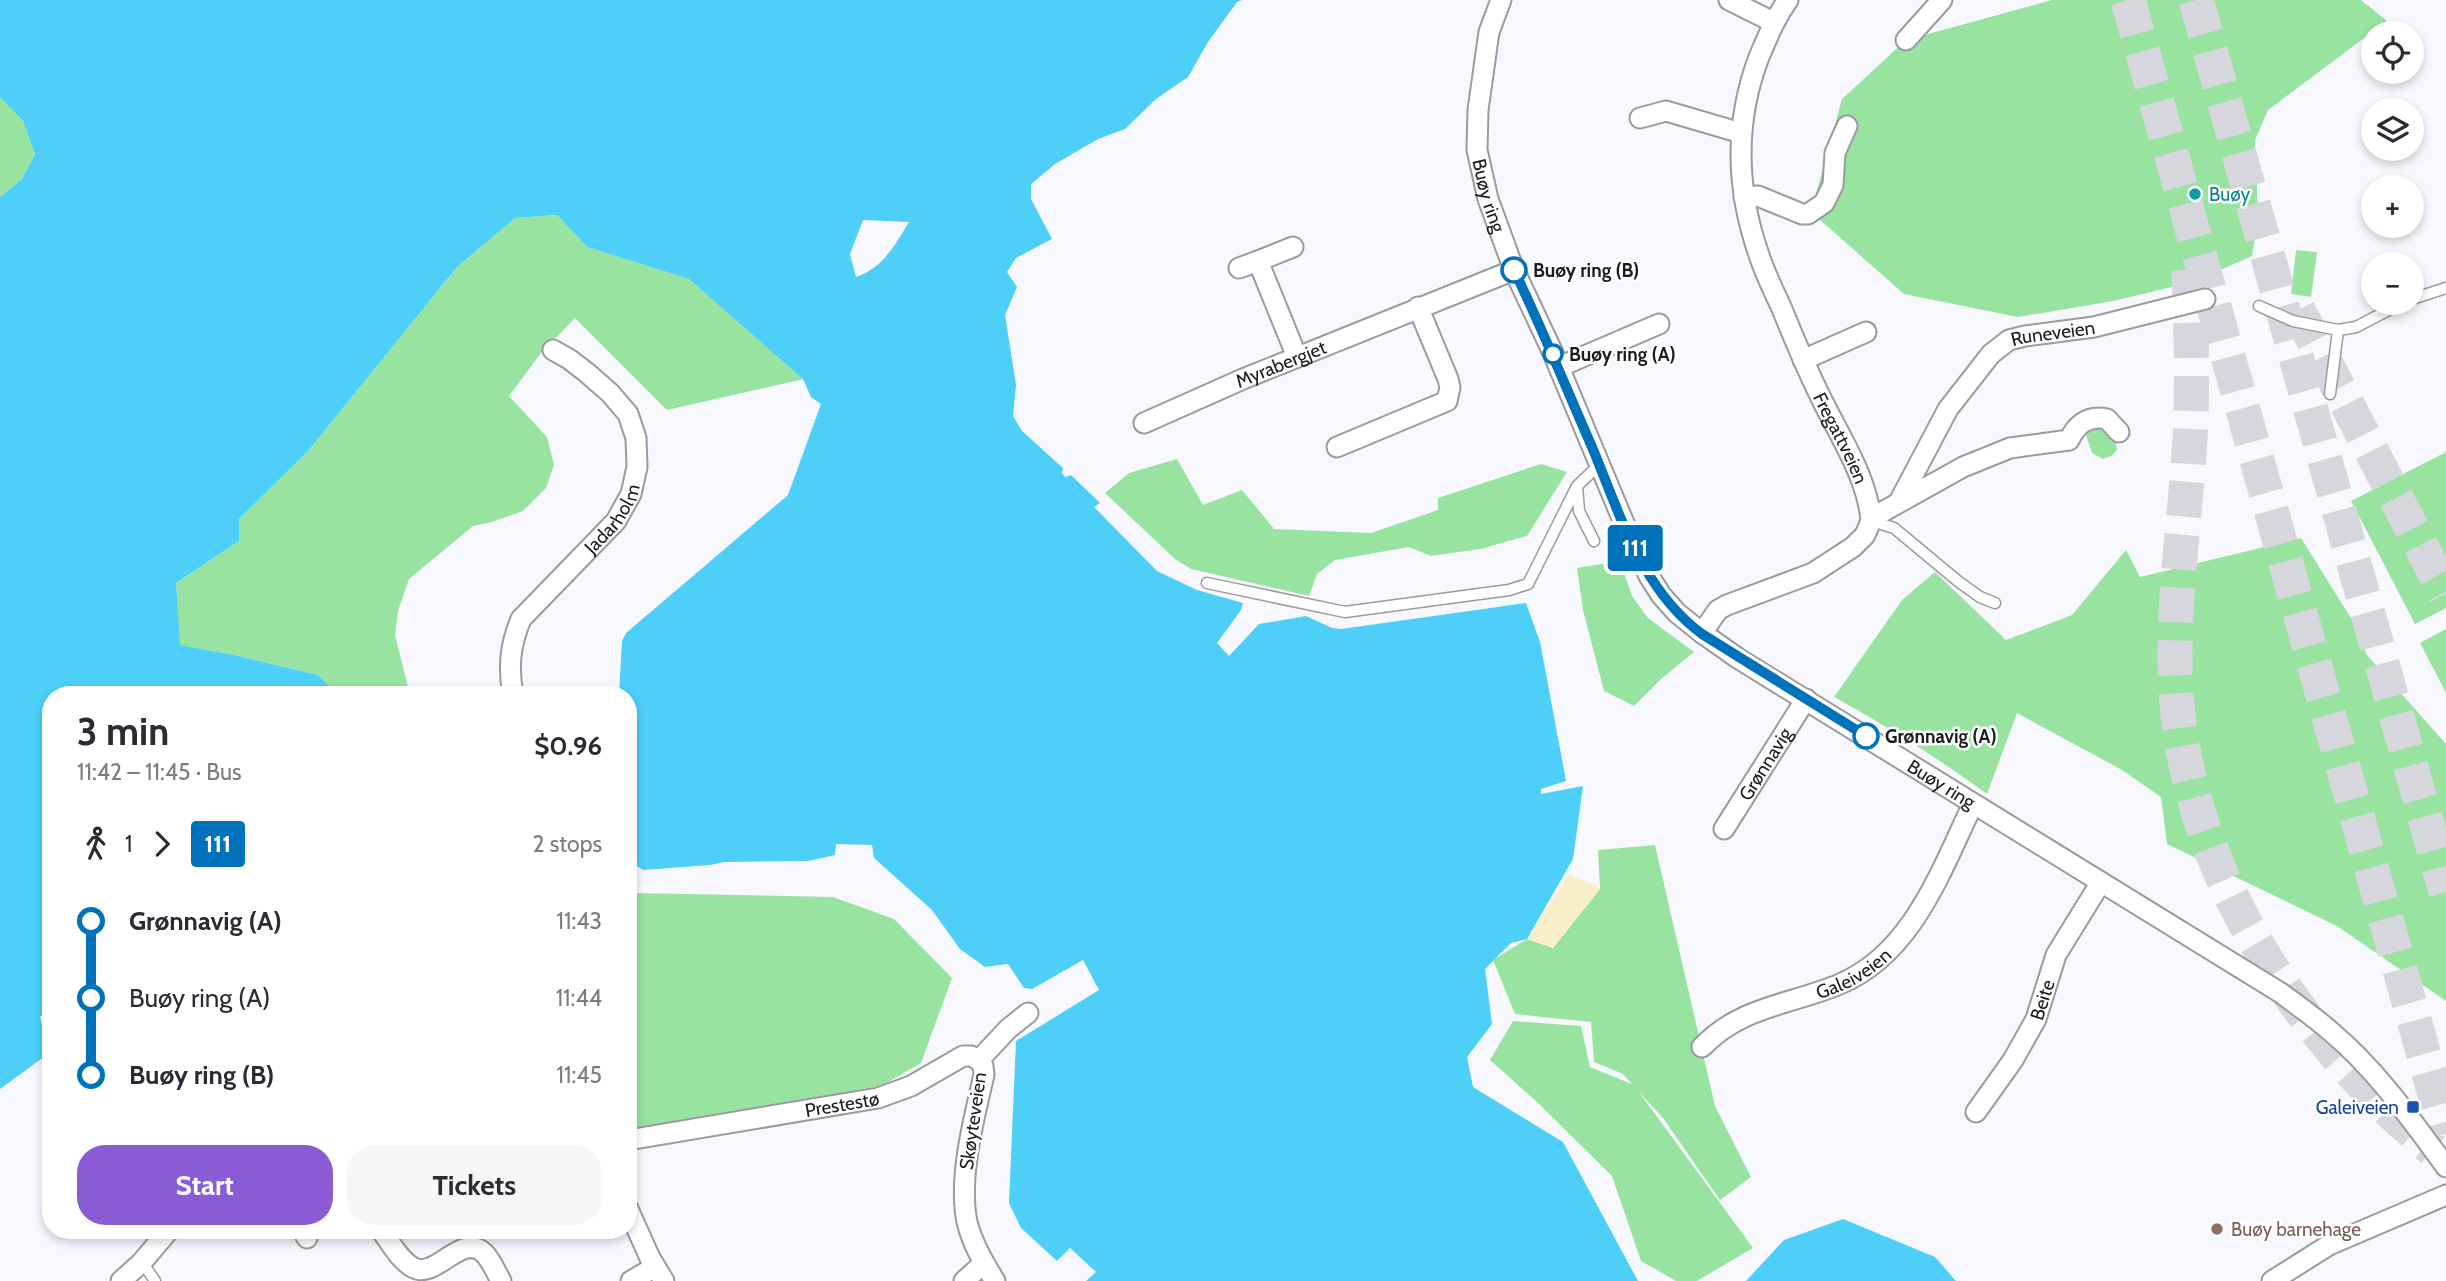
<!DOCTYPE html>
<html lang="en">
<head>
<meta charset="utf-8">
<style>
	body { margin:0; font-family:Cabin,sans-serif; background:#f7f7f7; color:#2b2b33; height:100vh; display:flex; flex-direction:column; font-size:26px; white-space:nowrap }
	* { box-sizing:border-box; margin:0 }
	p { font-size:23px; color:#7c7c81 }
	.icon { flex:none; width:38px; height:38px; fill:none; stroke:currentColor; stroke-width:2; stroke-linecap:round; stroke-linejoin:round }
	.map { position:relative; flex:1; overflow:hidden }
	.details { position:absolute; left:42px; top:686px; width:595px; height:553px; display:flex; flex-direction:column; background:#fff; border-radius:28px; box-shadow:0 4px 10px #0003 }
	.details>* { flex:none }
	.badge { padding:0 14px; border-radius:5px; font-size:24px; line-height:46px }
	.controls { position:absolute; left:2361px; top:21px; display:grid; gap:14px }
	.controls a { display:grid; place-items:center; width:63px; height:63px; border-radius:50%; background:#fff; box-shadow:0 4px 10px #0003; font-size:35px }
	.map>.badge { position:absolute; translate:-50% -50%; box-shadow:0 0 0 4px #fff }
	.legs { display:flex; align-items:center; gap:10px; height:77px; padding:0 35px; font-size:23px }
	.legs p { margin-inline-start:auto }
	.head { display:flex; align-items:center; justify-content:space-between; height:119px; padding:0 35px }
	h1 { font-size:38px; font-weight:700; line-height:52px }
	.primary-button { display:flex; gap:14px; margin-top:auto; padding:14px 35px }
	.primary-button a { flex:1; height:80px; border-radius:28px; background:#895bd4; color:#fff; font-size:28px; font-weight:700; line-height:80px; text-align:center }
	.primary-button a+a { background:#f7f7f7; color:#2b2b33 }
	ul { padding:0 35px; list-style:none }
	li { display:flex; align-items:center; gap:24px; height:77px; font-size:26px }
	li i { display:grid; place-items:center; width:10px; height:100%; margin:0 9px; background:currentColor }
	li i::after { content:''; width:18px; height:18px; margin:-9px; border:5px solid; border-radius:50%; background:#fff }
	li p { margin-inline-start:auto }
	li:first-child i { background:linear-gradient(#0000 50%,currentColor 0) }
	li:last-child i { background:linear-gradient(currentColor 50%,#0000 0) }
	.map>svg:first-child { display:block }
	.green { fill:#98e39f }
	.sand { fill:#f8efc9 }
	.water { fill:#4dcff7; fill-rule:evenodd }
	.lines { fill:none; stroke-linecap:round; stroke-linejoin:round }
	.highway-tunnel { stroke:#d6d7dd; stroke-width:35; stroke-dasharray:35 18; stroke-linecap:butt }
	.lane-casing { stroke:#9a9ba1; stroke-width:13 }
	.street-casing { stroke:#9a9ba1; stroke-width:23 }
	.lane { stroke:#fff; stroke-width:10 }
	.street { stroke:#fff; stroke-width:19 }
	.line-1-casing { stroke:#fff; stroke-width:16 }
	.line-1 { stroke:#0072bc; stroke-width:10 }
	.culture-dot { fill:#0f9aa8; stroke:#fff; stroke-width:2.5 }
	.stop-1-dot { fill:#fff; stroke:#0072bc; stroke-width:3.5 }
	.transit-dot { fill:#1a4fb4; stroke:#fff; stroke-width:2.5 }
	.education-dot { fill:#8d6e63; stroke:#fff; stroke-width:2.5 }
	.labels { text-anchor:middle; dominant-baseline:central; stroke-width:5; stroke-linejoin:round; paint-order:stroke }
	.street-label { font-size:19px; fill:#1c1c1f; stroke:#fff }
	.culture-label { font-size:19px; fill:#0d838f; stroke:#fff; text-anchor:start }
	.stop-label { font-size:19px; font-weight:bold; fill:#1c1c1f; stroke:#fff; text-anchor:start }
	.transit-label { font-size:19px; fill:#164399; stroke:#fff; text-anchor:end }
	.education-label { font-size:19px; fill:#785e54; stroke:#fff; text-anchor:start }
</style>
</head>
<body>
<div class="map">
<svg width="2446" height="1281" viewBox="0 0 2446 1281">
	<rect width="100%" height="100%" fill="#f7f8fe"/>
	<path class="green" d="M2052,0H2361L2387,21L2268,110L2255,140L2258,218L2252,256L2193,282L2113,301L2018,317L1904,294L1811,212L1842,99L1906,40Z
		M0,97L23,121L35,154L22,179L0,197Z
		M557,215L587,247L689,279L804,379L667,410L575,318L541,353L509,396L547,437L554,465L546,488L523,511L492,522L473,526L409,579L398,611L395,635L410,695H339L318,675L234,655L179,645L176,583L239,541V519L308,451L457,267L515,218Z
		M2296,250L2317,252L2311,297L2291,294Z
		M2104,425L2115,438L2117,450L2111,456L2103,459L2092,453L2086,435L2091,428Z
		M2446,452V608L2415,624L2351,501Z
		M1177,459L1203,505L1242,490L1274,529L1371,533L1438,510V498L1541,464L1567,472L1527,536L1480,549L1431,556L1409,547L1335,560L1317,574L1309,596L1191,569L1175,559L1105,493L1129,473Z
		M2301,538L2359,631L2366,654L2446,744V1001L2337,926L2167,844L2161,797L2122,770L2017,713L1987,794C1938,758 1887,726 1834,697L1902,600L1935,572L2006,640L2072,615L2126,550L2140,577Z
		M1620,561L1632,596L1648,618L1694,652L1661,679L1634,706L1604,691L1583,610L1577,568Z
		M2446,629V693L2420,643Z
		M1655,845L1715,1106L1751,1177L1720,1200L1663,1118L1639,1092L1753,1248L1697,1281H1676L1641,1261L1612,1176L1537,1102L1490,1060L1513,1021L1581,1026L1590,1067L1632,1084L1623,1074L1594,1062L1591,1022L1515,1014L1493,960L1527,939L1553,948L1600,889L1598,850Z
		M633,893L833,897L894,919L952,978L921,1063L883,1085L632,1133L628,1131V900Z"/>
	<path class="sand" d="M1570,873C1579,882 1591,879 1600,889L1553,948L1527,939Z"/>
	<path class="water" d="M0,0H1242L1237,2L1208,42L1188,77L1156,99L1125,129L1098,139L1055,164L1031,184V199L1052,239L1016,258L1007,272L1017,287L1005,315L1016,385L1013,416L1022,431L1063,468L1062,473L1065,477L1071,475L1100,503L1094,507L1157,571L1197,590L1243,603L1241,610L1217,643L1229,656L1259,624L1306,616L1332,628L1341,629L1526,603L1540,642L1566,781L1541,789V794L1583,786L1573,859L1527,939L1511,943L1485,969L1492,1024L1467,1057L1473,1087L1563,1142L1638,1281H1086L1096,1272L1070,1248L1057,1261L1021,1228L1009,1203L1016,1041L1099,990L1083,960L1032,989L1024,988L1008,964L985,967L960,949L932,910L874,858L872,845L836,844L835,855L808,861L724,862L710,865L643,870L628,860V695H619L622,641L626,633L788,495L821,404L811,397L803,379L689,279L587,247L557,215L515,218L457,267L308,451L239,519V541L176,583L180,645L234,655L318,675L339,695H51V1028H49L48,1016H40L48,1054L0,1089V197L22,179L35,154L23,121L0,97ZM863,220L909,222C895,245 883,268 856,277L850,254Z
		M1843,1219L1935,1257L1956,1281H1746L1784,1240Z"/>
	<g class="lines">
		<path class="highway-tunnel" d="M2128,0L2446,1134
			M2196,0L2446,892
			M2189,270C2191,326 2193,383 2190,439C2185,523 2171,608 2176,692C2186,847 2268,988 2375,1097C2393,1115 2414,1133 2433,1150
			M2298,310L2446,594"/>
		<defs>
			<path id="lane" d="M2412,299L2446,288
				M2259,306L2293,321L2338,330L2330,394
				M2338,330L2356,327L2402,303
				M1577,486L1579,511L1594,541
				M1872,521L1894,528L1959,582L1980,597L1995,603
				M1207,583L1345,612L1509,590L1528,584L1577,486L1599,465
				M142,1262L155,1281"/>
			<g id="street">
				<path id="s1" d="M1501,0L1489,32L1478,110L1477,150L1488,199L1514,270L1553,353L1624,523L1649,576L1661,595L1677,613L1702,633L1739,659L2281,993C2297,1005 2314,1017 2329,1030C2375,1068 2411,1119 2446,1167"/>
				<path d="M1729,0L1773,22"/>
				<path id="s2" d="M1788,0C1775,18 1768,36 1759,57C1734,123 1736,189 1759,255C1765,274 1774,291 1782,309C1795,341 1808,372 1823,402C1841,438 1868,480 1871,521"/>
				<path d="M1906,40L1942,0"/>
				<path d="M1640,118L1666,111L1741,133"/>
				<path d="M1744,197L1758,196L1802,214H1808L1824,203L1833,185L1835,153L1847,126"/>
				<path d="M1258,261L1293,247"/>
				<path d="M1239,268L1258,261L1297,357"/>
				<path d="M1803,360L1866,332"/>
				<path d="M1559,367L1659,324"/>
				<path id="s3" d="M1144,423L1243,379L1514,270"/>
				<path d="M1337,447L1447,401L1450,387L1448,379L1418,307"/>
				<path id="s4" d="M1900,500L1948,409L1991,354L2009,340L2025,336L2094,327L2205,299"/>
				<path d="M1702,633L1718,610L1727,605L1813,573L1853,547L1865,535L1871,521L1884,511L1963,467L2010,448L2069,440C2077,424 2088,415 2107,419L2119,432"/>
				<path id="s5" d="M513,695C508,667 510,645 521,619L616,521L631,494L637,467L636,438L628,414L610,393L586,372L569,359L553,350"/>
				<path id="s6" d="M1724,829L1806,699"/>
				<path id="s7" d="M1702,1047C1741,1006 1790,1005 1840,984C1913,953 1941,870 1973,804"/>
				<path d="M979,1060L983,1066L984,1075C974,1118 958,1178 967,1222C972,1243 983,1262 995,1281"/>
				<path id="s8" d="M1976,1112L2013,1060L2036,1019L2056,955L2101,882"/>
				<path id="s9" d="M628,1140L878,1098L911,1086L963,1056H971L979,1060L1008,1029L1028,1013"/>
				<path d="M628,1209L650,1258L664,1281"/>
				<path d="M302,1230L307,1238"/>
				<path d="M381,1230C390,1242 400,1261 414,1268C436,1279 462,1232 484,1253C491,1260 496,1272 501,1281"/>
				<path d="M121,1281L142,1262L169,1230"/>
				<path d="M631,1281L655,1267"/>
				<path d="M964,1281L984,1263"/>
				<path d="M2272,1281L2329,1245L2446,1195"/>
			</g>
		</defs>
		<use href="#lane" class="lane-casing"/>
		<use href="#street" class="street-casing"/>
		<use href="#lane" class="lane"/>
		<use href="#street" class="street"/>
	</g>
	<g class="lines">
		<defs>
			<path id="line-1" d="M1514,270C1542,328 1566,388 1592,447C1620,514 1641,589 1702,634L1866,736"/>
		</defs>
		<use href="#line-1" class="line-1-casing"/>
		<use href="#line-1" class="line-1"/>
	</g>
	<circle class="culture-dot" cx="2195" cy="194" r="7"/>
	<g class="stop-1-dot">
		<circle cx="1514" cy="270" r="12"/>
		<circle cx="1553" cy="354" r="9"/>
		<circle cx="1866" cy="736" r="12"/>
	</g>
	<rect class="transit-dot" x="2406" y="1100" width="14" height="14" rx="3.5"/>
	<circle class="education-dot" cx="2217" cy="1229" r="7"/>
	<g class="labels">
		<g class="street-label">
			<text stroke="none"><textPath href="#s1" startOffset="200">Buøy ring</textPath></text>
			<text stroke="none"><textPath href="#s4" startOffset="240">Runeveien</textPath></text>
			<text stroke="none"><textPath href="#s3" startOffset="149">Myrabergjet</textPath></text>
			<text stroke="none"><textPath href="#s2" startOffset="467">Fregattveien</textPath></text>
			<text stroke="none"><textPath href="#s5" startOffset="214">Jadarholm</textPath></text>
			<text stroke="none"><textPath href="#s6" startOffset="77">Grønnavig</textPath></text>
			<text stroke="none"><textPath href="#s1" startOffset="975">Buøy ring</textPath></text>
			<text stroke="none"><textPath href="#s7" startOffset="170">Galeiveien</textPath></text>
			<text stroke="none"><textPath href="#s8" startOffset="131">Beite</textPath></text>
			<text stroke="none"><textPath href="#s9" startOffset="217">Prestestø</textPath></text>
			<text transform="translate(973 1121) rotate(-82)">Skøyteveien</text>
		</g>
		<g class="culture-label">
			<text x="2209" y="194">Buøy</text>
		</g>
		<g class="stop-label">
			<text x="1533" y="270">Buøy ring (B)</text>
			<text x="1569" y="354">Buøy ring (A)</text>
			<text x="1885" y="736">Grønnavig (A)</text>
		</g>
		<g class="transit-label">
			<text x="2399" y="1107">Galeiveien</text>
		</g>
		<g class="education-label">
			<text x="2231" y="1229">Buøy barnehage</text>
		</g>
	</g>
</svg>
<div class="controls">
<a><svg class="icon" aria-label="locate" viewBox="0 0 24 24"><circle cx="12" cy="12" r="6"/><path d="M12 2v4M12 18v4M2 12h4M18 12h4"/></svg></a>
<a><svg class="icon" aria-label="layers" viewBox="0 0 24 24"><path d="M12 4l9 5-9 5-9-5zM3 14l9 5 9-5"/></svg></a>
<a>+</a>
<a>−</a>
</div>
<b class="badge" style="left:1635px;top:548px;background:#0072bc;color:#fff">111</b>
<section class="details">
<div class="head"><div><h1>3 min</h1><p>11:42 – 11:45 · Bus</p></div><b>$0.96</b></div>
<div class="legs"><svg class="icon" aria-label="walk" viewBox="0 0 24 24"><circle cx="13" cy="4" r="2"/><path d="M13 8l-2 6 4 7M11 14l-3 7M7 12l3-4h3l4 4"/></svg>1<svg class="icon" aria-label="forward" viewBox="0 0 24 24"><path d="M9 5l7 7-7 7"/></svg><b class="badge" style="background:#0072bc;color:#fff">111</b><p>2 stops</p></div>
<ul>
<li><i style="color:#0072bc"></i><b>Grønnavig (A)</b><p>11:43</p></li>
<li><i style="color:#0072bc"></i><span>Buøy ring (A)</span><p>11:44</p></li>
<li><i style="color:#0072bc"></i><b>Buøy ring (B)</b><p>11:45</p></li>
</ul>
<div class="primary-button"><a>Start</a><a>Tickets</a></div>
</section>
</div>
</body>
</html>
